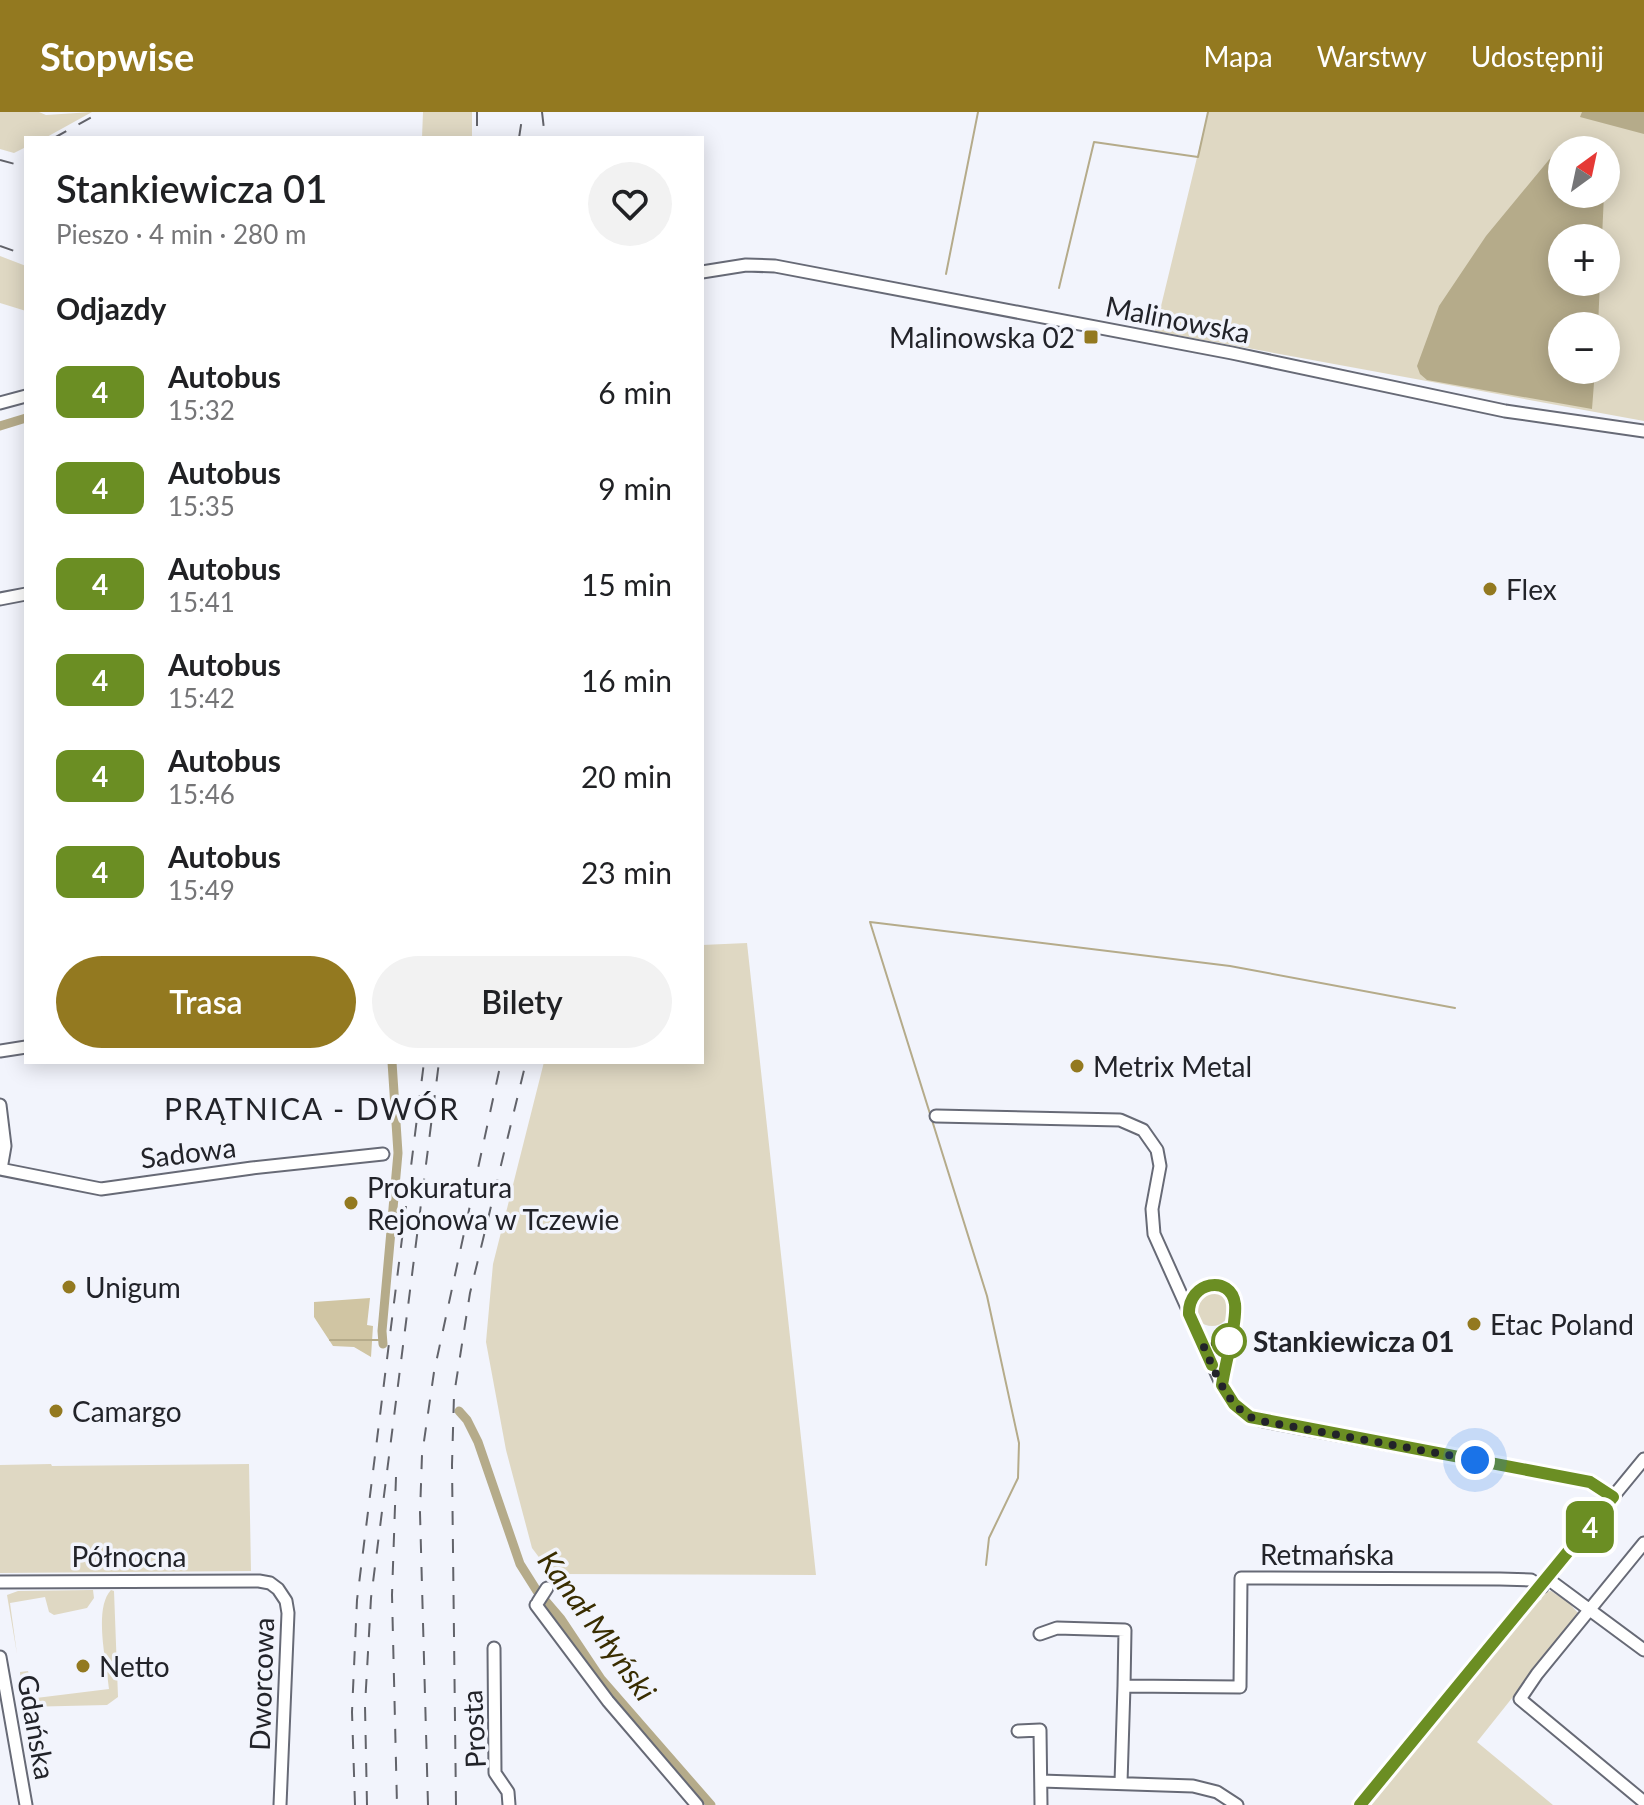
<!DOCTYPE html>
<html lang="pl">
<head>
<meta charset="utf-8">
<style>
	body { margin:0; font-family:Lato,sans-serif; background:#f2f2f2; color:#202124; height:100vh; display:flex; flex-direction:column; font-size:30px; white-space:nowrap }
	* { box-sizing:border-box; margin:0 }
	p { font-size:26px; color:#757577 }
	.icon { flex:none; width:44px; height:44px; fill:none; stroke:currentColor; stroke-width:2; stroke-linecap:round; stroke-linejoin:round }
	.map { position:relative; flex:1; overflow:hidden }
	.side { position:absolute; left:24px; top:24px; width:680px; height:928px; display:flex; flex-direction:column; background:#fff; border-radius:0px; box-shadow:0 4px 20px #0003 }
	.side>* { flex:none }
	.badge { padding:0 16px; border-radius:12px; font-size:28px; line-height:52px }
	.needle { width:52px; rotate:33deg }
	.controls { position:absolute; left:1548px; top:24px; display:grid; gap:16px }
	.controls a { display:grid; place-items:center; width:72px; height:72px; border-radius:50%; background:#fff; box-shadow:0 4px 20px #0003; font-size:40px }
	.you { position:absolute; width:40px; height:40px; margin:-20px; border:6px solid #fff; border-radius:50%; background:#1a73e8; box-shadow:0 0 0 12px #1a73e833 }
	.map>.badge { position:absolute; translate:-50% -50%; box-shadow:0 0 0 4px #fff }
	h2 { padding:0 32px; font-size:30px; line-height:72px }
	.round { display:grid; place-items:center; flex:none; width:84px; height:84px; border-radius:42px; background:#f2f2f2 }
	.overview { display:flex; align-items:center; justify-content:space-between; height:136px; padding:0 32px }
	h1 { font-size:38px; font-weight:600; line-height:60px }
	.button { display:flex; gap:16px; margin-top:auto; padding:16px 32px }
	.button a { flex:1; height:92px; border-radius:48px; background:#937920; color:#fff; font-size:32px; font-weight:600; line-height:92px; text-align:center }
	.button a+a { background:#f2f2f2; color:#202124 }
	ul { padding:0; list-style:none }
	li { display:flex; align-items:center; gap:24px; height:96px; padding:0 32px }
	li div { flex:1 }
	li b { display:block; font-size:30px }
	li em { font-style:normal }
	li .badge { min-width:88px; font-weight:700; text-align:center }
	header { display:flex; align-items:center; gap:48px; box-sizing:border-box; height:112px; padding:0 40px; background:#937920; color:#fff }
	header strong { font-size:38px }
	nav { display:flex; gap:44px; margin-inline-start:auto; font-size:28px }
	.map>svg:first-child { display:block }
	.green { fill:#dfd8c3; fill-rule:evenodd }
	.forest { fill:#d0c5a3 }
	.water { fill:#b5ab8a }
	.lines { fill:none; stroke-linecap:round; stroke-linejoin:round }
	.stream { stroke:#b5ab8a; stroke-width:2 }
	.canal { stroke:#b5ab8a; stroke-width:9 }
	.minor-casing { stroke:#676a76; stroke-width:15 }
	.minor { stroke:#fff; stroke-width:11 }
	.rail { stroke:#62636a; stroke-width:2; stroke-dasharray:14 14; stroke-linecap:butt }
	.line-casing { stroke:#fff; stroke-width:18 }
	.line { stroke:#6b8e23; stroke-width:12 }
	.walk { stroke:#222329; stroke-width:8; stroke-dasharray:0 14.4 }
	.poi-dot { fill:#937920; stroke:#f2f4fc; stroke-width:3 }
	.stop-dot { fill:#fff; stroke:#6b8e23; stroke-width:4 }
	.labels { text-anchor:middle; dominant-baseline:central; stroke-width:7; stroke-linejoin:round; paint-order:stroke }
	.street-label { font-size:28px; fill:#222329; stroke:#f2f4fc }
	.poi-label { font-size:28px; fill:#222329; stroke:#f2f4fc; text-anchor:start }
	.stop-label { font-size:28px; font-weight:bold; fill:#222329; stroke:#f2f4fc; text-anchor:start }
	.neighbourhood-label { font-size:30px; letter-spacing:2px; fill:#222329; stroke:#f2f4fc }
	.water-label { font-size:30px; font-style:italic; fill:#392d00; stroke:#f2f4fc }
</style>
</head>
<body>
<header>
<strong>Stopwise</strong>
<nav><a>Mapa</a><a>Warstwy</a><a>Udostępnij</a></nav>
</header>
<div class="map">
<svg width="1644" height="1693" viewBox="0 0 1644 1693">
	<rect width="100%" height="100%" fill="#f2f4fc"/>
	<path class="green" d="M0,0H39L46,3L92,0L45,26H26V35L14,41L0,37Z
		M423,0H472V26H422Z
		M1208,0H1644V309L1155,219ZM1562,38H1606V82H1562ZM1562,126H1606V170H1562ZM1562,214H1606V258H1562Z
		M0,144L26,154V199L0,191Z
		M747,831L816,1463L562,1462V1456H547L532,1436L506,1338L486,1230L493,1152L544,950H702V833Z
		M1194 1196a18 18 0 1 1 36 0a18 18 0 1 1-36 0Z
		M51,1352L52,1354L249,1352L251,1459L0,1461V1353Z
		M93,1478L94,1486L87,1496L54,1503L49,1500L45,1485L10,1491L17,1542L7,1483L18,1479Z
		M111,1478L114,1479L118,1585L107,1593L23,1595L20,1560L28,1559L29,1562L23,1564L25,1579L34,1580L36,1586L109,1577C107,1552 93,1497 111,1478Z
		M1551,1479L1568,1490L1579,1502L1477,1630L1553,1693H1369L1390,1663L1430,1621L1428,1617L1537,1489L1541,1488L1544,1480Z"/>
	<path class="forest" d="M370,1186L367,1213L373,1214L371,1245L354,1235L333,1234L314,1205V1190Z"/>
	<path class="water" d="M1582,0H1644V22L1580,5Z
		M1562,32L1582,38H1562V82H1604L1602,126H1562V170H1600L1598,214H1562V258H1595L1592,297L1427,268L1420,262L1417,254L1439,194L1486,124Z"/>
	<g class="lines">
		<path class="stream" d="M946,162L978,0
			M1059,176L1094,30L1198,45L1208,0
			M330,1228H382
			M986,1453L989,1426L1018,1366L1019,1331L987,1184L870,810L1230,854L1455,896"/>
		<path class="canal" d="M0,314L26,306
			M383,1232L382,1219L398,1041L392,950
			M459,1299L467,1308L478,1330L520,1452L537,1479L561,1507L601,1567L711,1693"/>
		<defs>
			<path id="minor" d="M702,160L746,153L775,154L1232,241L1505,299L1644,319
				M0,291L26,284
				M0,487L26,482
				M0,939L26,935
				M0,993L5,1034L1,1057
				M936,1004L1120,1008L1143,1018L1157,1038L1160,1054L1152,1097L1154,1122L1224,1278C1234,1293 1245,1305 1263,1309L1590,1370L1613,1385
				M0,1057L101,1077L252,1056L383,1042
				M1644,1431L1537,1562L1520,1587L1644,1690
				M1548,1467L1644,1538
				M0,1470L259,1469L270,1471L278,1477L286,1489L288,1501L280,1693
				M538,1490L547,1476
				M536,1493L608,1589L697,1693
				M1040,1522L1057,1516L1125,1518L1124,1574
				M494,1536L495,1661L508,1680L509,1693
				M0,1545L26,1693
				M1018,1619L1040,1618L1041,1693
				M1041,1669L1193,1674L1217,1680L1237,1693
				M1121,1671L1124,1574L1240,1575L1241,1466L1500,1467L1531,1468L1542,1475
				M1360,1693L1644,1347"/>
		</defs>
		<use href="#minor" class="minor-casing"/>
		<use href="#minor" class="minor"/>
		<path class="rail" d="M477,0V26
			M542,0L545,26
			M54,26L101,0
			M519,26L523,0
			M0,48L26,55
			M0,134L26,143
			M396,1365L392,1483L397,1693
			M355,1693L352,1600L357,1488L424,950
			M367,1693L365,1594L371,1486L439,950
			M428,1693L420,1401L422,1343L434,1260L501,950
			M456,1693L452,1353L454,1283L470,1181L526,950"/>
	</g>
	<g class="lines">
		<defs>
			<path id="line" d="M1212,1253L1189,1202C1188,1169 1231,1162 1235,1192C1237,1211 1225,1252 1222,1273L1234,1292L1250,1305L1590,1370L1613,1385L1360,1693"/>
		</defs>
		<use href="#line" class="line-casing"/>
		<use href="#line" class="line"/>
		<path class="walk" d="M1229,1229L1203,1233C1216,1261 1226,1294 1256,1308L1475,1348"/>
	</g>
	<g class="poi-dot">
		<rect x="1083" y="217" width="16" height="16" rx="4"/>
		<circle cx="1490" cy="477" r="8"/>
		<circle cx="1077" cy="954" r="8"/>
		<circle cx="351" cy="1091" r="8"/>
		<circle cx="69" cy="1175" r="8"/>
		<circle cx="1474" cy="1212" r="8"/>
		<circle cx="56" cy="1299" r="8"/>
		<circle cx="83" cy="1554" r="8"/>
	</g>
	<circle class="stop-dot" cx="1229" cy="1229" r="16"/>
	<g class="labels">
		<g class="street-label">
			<text transform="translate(1178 207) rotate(11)">Malinowska</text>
			<text transform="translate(188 1040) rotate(-7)">Sadowa</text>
			<text x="1327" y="1442">Retmańska</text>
			<text x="129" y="1444">Północna</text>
			<text transform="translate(261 1572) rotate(-88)">Dworcowa</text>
			<text transform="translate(37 1615) rotate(80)">Gdańska</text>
			<text transform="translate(473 1617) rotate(-93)">Prosta</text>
		</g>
		<g class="poi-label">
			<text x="1075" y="225" text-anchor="end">Malinowska 02</text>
			<text x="1506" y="477">Flex</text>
			<text x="1093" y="954">Metrix Metal</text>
			<text x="367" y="1075">Prokuratura<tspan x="367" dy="32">Rejonowa w Tczewie</tspan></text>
			<text x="85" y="1175">Unigum</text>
			<text x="1490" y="1212">Etac Poland</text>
			<text x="72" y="1299">Camargo</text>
			<text x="99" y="1554">Netto</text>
		</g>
		<g class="stop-label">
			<text x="1253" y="1229">Stankiewicza 01</text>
		</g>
		<g class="neighbourhood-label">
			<text x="312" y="996">PRĄTNICA - DWÓR</text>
		</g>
		<g class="water-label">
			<text transform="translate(598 1513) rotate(54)">Kanał Młyński</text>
		</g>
	</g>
</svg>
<div class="controls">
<a><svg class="needle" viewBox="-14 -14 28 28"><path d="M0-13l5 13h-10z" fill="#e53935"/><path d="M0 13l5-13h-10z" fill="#757577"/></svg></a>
<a>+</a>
<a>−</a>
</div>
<div class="you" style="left:1475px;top:1348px"></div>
<b class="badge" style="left:1590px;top:1415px;background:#6b8e23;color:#fff">4</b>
<section class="side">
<div class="overview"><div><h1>Stankiewicza 01</h1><p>Pieszo · 4 min · 280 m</p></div><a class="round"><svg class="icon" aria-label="heart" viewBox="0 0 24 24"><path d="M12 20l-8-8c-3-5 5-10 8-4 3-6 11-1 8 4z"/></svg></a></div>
<h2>Odjazdy</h2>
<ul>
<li><span class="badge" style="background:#6b8e23;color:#fff">4</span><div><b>Autobus</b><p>15:32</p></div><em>6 min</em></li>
<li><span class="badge" style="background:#6b8e23;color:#fff">4</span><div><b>Autobus</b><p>15:35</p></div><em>9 min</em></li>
<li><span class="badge" style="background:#6b8e23;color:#fff">4</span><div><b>Autobus</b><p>15:41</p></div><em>15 min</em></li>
<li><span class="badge" style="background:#6b8e23;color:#fff">4</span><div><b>Autobus</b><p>15:42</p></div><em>16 min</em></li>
<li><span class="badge" style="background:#6b8e23;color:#fff">4</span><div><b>Autobus</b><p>15:46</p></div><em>20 min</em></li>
<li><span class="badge" style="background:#6b8e23;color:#fff">4</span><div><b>Autobus</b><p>15:49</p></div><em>23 min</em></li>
</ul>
<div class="button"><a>Trasa</a><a>Bilety</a></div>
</section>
</div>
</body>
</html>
